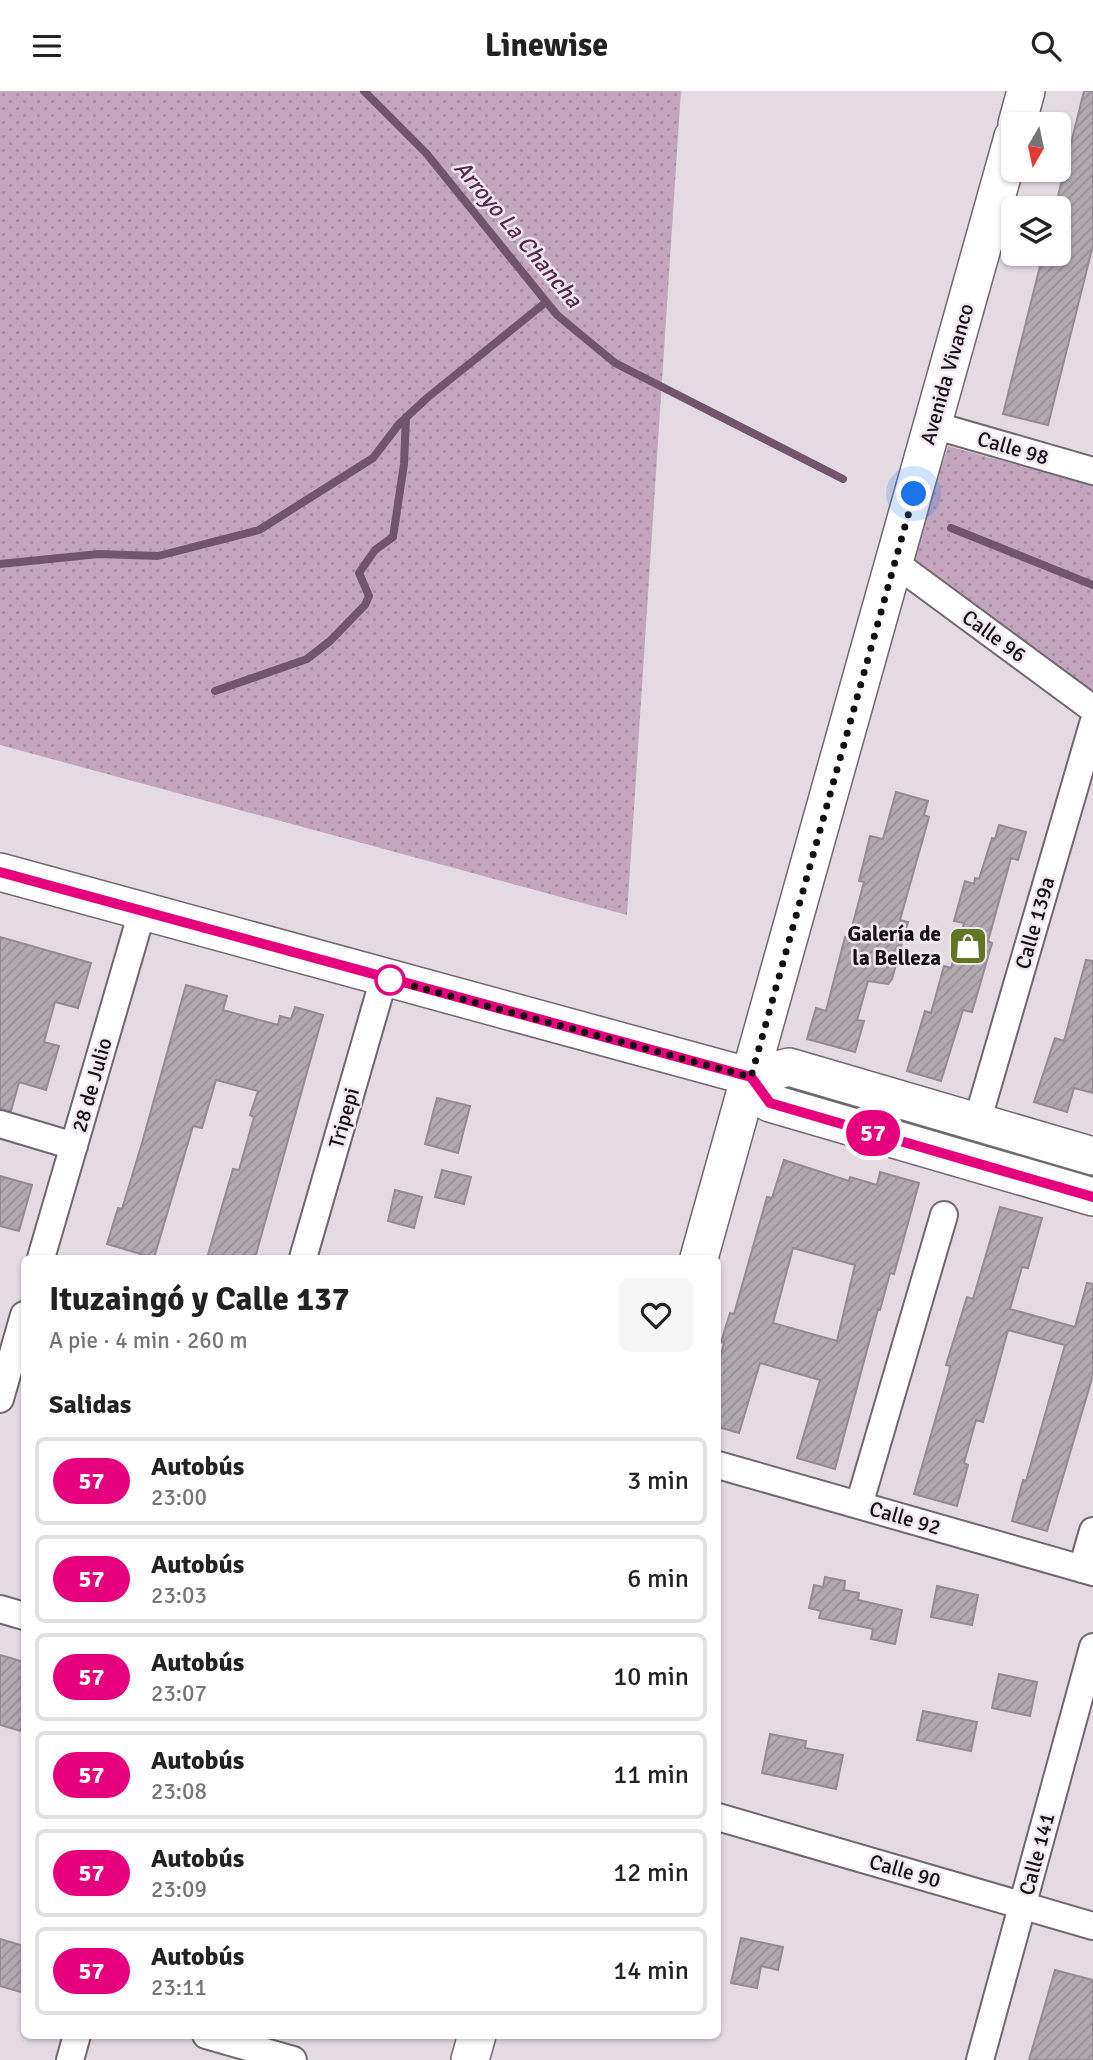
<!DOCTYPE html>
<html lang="es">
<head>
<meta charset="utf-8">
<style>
	body { margin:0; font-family:Signika,sans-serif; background:#f6f6f6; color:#222; height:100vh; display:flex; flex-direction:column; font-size:26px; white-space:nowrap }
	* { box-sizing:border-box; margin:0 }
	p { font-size:23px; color:#767676 }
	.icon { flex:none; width:38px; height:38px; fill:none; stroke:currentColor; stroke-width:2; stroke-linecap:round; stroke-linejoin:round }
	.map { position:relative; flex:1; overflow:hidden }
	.details { position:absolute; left:21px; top:1164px; width:700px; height:784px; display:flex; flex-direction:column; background:#fff; border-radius:10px; box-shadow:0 2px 5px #0004 }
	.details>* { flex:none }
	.badge { padding:0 14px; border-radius:23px; font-size:24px; line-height:46px }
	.needle { width:46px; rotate:189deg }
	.controls { position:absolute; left:1001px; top:21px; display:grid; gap:14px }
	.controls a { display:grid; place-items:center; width:70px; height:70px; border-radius:10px; background:#fff; box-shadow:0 2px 5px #0004; font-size:35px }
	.you { position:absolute; width:35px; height:35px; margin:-18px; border:5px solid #fff; border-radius:50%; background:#1a73e8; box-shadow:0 0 0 10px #1a73e833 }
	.map>.badge { position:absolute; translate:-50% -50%; box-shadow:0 0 0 4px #fff }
	h2 { padding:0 28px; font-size:26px; line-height:63px }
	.round { display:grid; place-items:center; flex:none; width:74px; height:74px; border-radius:10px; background:#f6f6f6 }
	.head { display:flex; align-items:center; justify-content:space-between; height:119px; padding:0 28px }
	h1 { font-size:33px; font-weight:700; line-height:52px }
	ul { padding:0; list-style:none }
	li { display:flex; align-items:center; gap:21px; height:88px; margin:0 14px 10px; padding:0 14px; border:4px solid #e0e0e0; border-radius:10px }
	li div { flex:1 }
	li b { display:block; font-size:26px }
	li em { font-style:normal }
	li .badge { min-width:77px; font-weight:700; text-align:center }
	header { display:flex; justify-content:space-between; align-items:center; height:91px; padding:0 28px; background:#fff; font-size:32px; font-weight:700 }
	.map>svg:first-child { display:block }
	.grass { fill:url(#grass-dots) }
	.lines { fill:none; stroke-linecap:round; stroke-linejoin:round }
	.stream { stroke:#70556d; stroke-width:8 }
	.building { fill:url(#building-hatch); stroke:#948c93; stroke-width:2; fill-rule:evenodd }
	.street-casing { stroke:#70686e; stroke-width:30 }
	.secondary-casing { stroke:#70686e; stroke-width:40 }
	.street { stroke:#fff; stroke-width:26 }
	.secondary { stroke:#fff; stroke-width:37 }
	.line-casing { stroke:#fff; stroke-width:16 }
	.line { stroke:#e6007e; stroke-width:10 }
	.walk { stroke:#120f12; stroke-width:7; stroke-dasharray:0 12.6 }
	.stop-dot { fill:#fff; stroke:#e6007e; stroke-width:3.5 }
	.labels { text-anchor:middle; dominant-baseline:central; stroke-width:5; stroke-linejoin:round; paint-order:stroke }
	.street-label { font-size:21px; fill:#120f12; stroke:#f1e8ef }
	.poi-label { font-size:21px; font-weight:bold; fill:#120f12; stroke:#f1e8ef; text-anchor:end }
	.water-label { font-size:23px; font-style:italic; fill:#582653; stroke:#f1e8ef }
</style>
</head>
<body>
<header><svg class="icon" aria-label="menu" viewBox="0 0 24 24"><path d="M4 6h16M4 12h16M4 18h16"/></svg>Linewise<svg class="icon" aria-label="search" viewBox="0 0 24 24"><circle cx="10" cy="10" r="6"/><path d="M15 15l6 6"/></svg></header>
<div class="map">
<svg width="1093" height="1969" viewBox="0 0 1093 1969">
	<defs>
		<pattern id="grass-dots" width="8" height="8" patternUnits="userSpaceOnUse" patternTransform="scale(1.75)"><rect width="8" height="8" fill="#c3a6be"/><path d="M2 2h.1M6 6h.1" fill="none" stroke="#a68ea2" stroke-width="1.8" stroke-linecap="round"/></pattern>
		<pattern id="building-hatch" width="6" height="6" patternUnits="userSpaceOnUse" patternTransform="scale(1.75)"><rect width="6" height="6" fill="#b1a9b0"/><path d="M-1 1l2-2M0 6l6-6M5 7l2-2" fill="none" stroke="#979096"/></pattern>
	</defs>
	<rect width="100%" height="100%" fill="#e4dbe2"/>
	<path class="grass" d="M0,0H681L627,824L0,654Z
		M948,355L1093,395V604L910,474Z"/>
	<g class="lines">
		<path class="stream" d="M364,0L426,62L557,224L615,272L843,388
			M951,437L1093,494
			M0,473L99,463L158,465L259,439L373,367L399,333L427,307L546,211
			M215,600L307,568L330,550L365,514L369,505L359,482L375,459L393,446L404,373L406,326"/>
	</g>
	<path class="building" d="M1084,0H1093V154L1048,334L1003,323L1043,163H1059V117H1055Z
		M896,701L928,710L924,724L929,726L900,829L908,831L892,888L888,893L868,890L857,929L864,930L855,961L807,948L816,917L826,920L845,846L849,847L864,791L859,790L870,745L883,748Z
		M999,734L1026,741L1018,769L1011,767L988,850L992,852L972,921L963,919L941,990L907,980L925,920L931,922L944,875L951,877L964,832L954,830L965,790L974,793L975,787L979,788L992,747L995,748Z
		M0,846L91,872L78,917L55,911L44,951L59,955L46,999L19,991L11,1020L0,1018Z
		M1086,869L1093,870V1002L1074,997L1067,1021L1034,1011L1055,947L1064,950Z
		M186,894L227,905L223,919L278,934L280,925L291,928L295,916L323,924L255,1167H207L233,1078L239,1079L254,1026L250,1024L258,1000L216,989L202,1037L193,1035L154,1167L107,1153L118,1117L122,1118L142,1052Z
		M437,1007L470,1015L458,1062L425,1053Z
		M784,1069L849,1090L850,1086L877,1094L880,1081L919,1092L894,1183L890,1182L880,1219L878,1218L835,1378L797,1367L820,1289L760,1272L739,1342L718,1336V1276L724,1252L721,1251L730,1222L734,1223L767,1106L772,1107ZM793,1157L855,1174L837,1250L773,1232Z
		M442,1079L471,1086L464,1113L435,1106Z
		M0,1085L32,1094L19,1140L0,1135Z
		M395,1099L422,1106L414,1137L388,1130Z
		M1000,1116L1042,1127L1028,1177L1022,1176L1010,1218L1075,1236L1087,1192L1093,1193V1284L1047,1440L1012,1430L1023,1389L1026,1390L1065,1254L1008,1239L983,1331L976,1329L964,1372L968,1374L957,1415L914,1403L949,1281L950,1275L946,1274L967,1206L973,1208Z
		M825,1486L845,1490L844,1499L859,1502L858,1509L902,1519L895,1553L871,1548L873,1538L819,1527L821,1520L809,1517L814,1494L823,1496Z
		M937,1495L978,1504L972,1534L931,1526Z
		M0,1564L24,1571V1641L0,1634Z
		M999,1583L1037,1591L1030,1625L992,1617Z
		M923,1620L977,1631L971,1660L917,1649Z
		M770,1643L806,1650L805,1657L843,1664L836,1698L762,1682Z
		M741,1847L783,1856L778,1879L761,1875L757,1897L731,1892Z
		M0,1848L24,1855V1902L0,1895Z
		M1055,1879L1093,1889V1969H1029Z"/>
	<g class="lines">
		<defs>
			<path id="street" d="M933,334L1093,380
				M895,472L1093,618
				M977,1031L1093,633
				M0,1033L74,1055
				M41,1167L142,821
				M303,1167L384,887
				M0,1308L24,1224
				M718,1374L1093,1481
				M859,1414L944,1124
				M1082,1478L1093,1440
				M0,1518L24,1525
				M718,1726L1093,1835
				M206,1944L293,1969
				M70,1969L77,1944
				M980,1969L1093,1556"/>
			<path id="secondary" d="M1017,33L1026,0
				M0,781L751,986L789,976L1093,1065
				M751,986L770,1012L1093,1106
				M699,1167L1013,46
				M470,1969L477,1944"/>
		</defs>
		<use href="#street" class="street-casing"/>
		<use href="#secondary" class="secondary-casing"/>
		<use href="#street" class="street"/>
		<use href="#secondary" class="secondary"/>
	</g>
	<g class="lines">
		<defs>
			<path id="line" d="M0,781L751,986L770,1012L1093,1106"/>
		</defs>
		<use href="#line" class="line-casing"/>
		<use href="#line" class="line"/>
		<path class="walk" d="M390,889L384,887L751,986L914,403"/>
	</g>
	<defs>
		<symbol id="shop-square" viewBox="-11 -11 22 22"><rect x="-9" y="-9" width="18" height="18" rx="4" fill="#627523" stroke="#f1e8ef"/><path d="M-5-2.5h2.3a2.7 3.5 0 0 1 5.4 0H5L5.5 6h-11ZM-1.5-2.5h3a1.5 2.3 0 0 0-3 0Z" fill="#fff"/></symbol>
	</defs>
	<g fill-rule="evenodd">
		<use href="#shop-square" x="946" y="833" width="44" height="44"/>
	</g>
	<circle class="stop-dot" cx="390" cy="889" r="14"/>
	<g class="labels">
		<g class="street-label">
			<text transform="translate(947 283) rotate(-74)">Avenida Vivanco</text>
			<text transform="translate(1013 357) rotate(16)">Calle 98</text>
			<text transform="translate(994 545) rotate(36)">Calle 96</text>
			<text transform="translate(1035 832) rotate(-74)">Calle 139a</text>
			<text transform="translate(92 994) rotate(-74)">28 de Julio</text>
			<text transform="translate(344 1027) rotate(-74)">Tripepi</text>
			<text transform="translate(905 1427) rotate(16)">Calle 92</text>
			<text transform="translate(1037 1763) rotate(-75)">Calle 141</text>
			<text transform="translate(905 1780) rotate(16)">Calle 90</text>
		</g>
		<g class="poi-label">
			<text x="941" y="843">Galería de<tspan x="941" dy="24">la Belleza</tspan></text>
		</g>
		<g class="water-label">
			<text transform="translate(518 143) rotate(50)">Arroyo La Chancha</text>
		</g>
	</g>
</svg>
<div class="controls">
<a><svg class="needle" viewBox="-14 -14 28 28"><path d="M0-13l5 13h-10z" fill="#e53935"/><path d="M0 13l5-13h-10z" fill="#767676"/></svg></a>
<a><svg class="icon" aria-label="layers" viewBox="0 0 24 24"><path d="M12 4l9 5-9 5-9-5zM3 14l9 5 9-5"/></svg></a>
</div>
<div class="you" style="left:914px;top:403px"></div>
<b class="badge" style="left:873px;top:1042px;background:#e6007e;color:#fff">57</b>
<section class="details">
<div class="head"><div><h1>Ituzaingó y Calle 137</h1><p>A pie · 4 min · 260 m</p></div><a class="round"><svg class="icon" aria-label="heart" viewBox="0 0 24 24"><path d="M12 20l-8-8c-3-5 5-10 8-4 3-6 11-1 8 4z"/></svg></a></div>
<h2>Salidas</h2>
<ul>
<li><span class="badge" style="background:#e6007e;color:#fff">57</span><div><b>Autobús</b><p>23:00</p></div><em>3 min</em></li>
<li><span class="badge" style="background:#e6007e;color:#fff">57</span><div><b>Autobús</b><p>23:03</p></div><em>6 min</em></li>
<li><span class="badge" style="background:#e6007e;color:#fff">57</span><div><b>Autobús</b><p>23:07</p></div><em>10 min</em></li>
<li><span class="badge" style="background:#e6007e;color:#fff">57</span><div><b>Autobús</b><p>23:08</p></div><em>11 min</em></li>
<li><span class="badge" style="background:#e6007e;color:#fff">57</span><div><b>Autobús</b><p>23:09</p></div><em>12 min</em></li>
<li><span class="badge" style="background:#e6007e;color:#fff">57</span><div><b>Autobús</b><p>23:11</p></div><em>14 min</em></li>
</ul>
</section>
</div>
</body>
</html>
